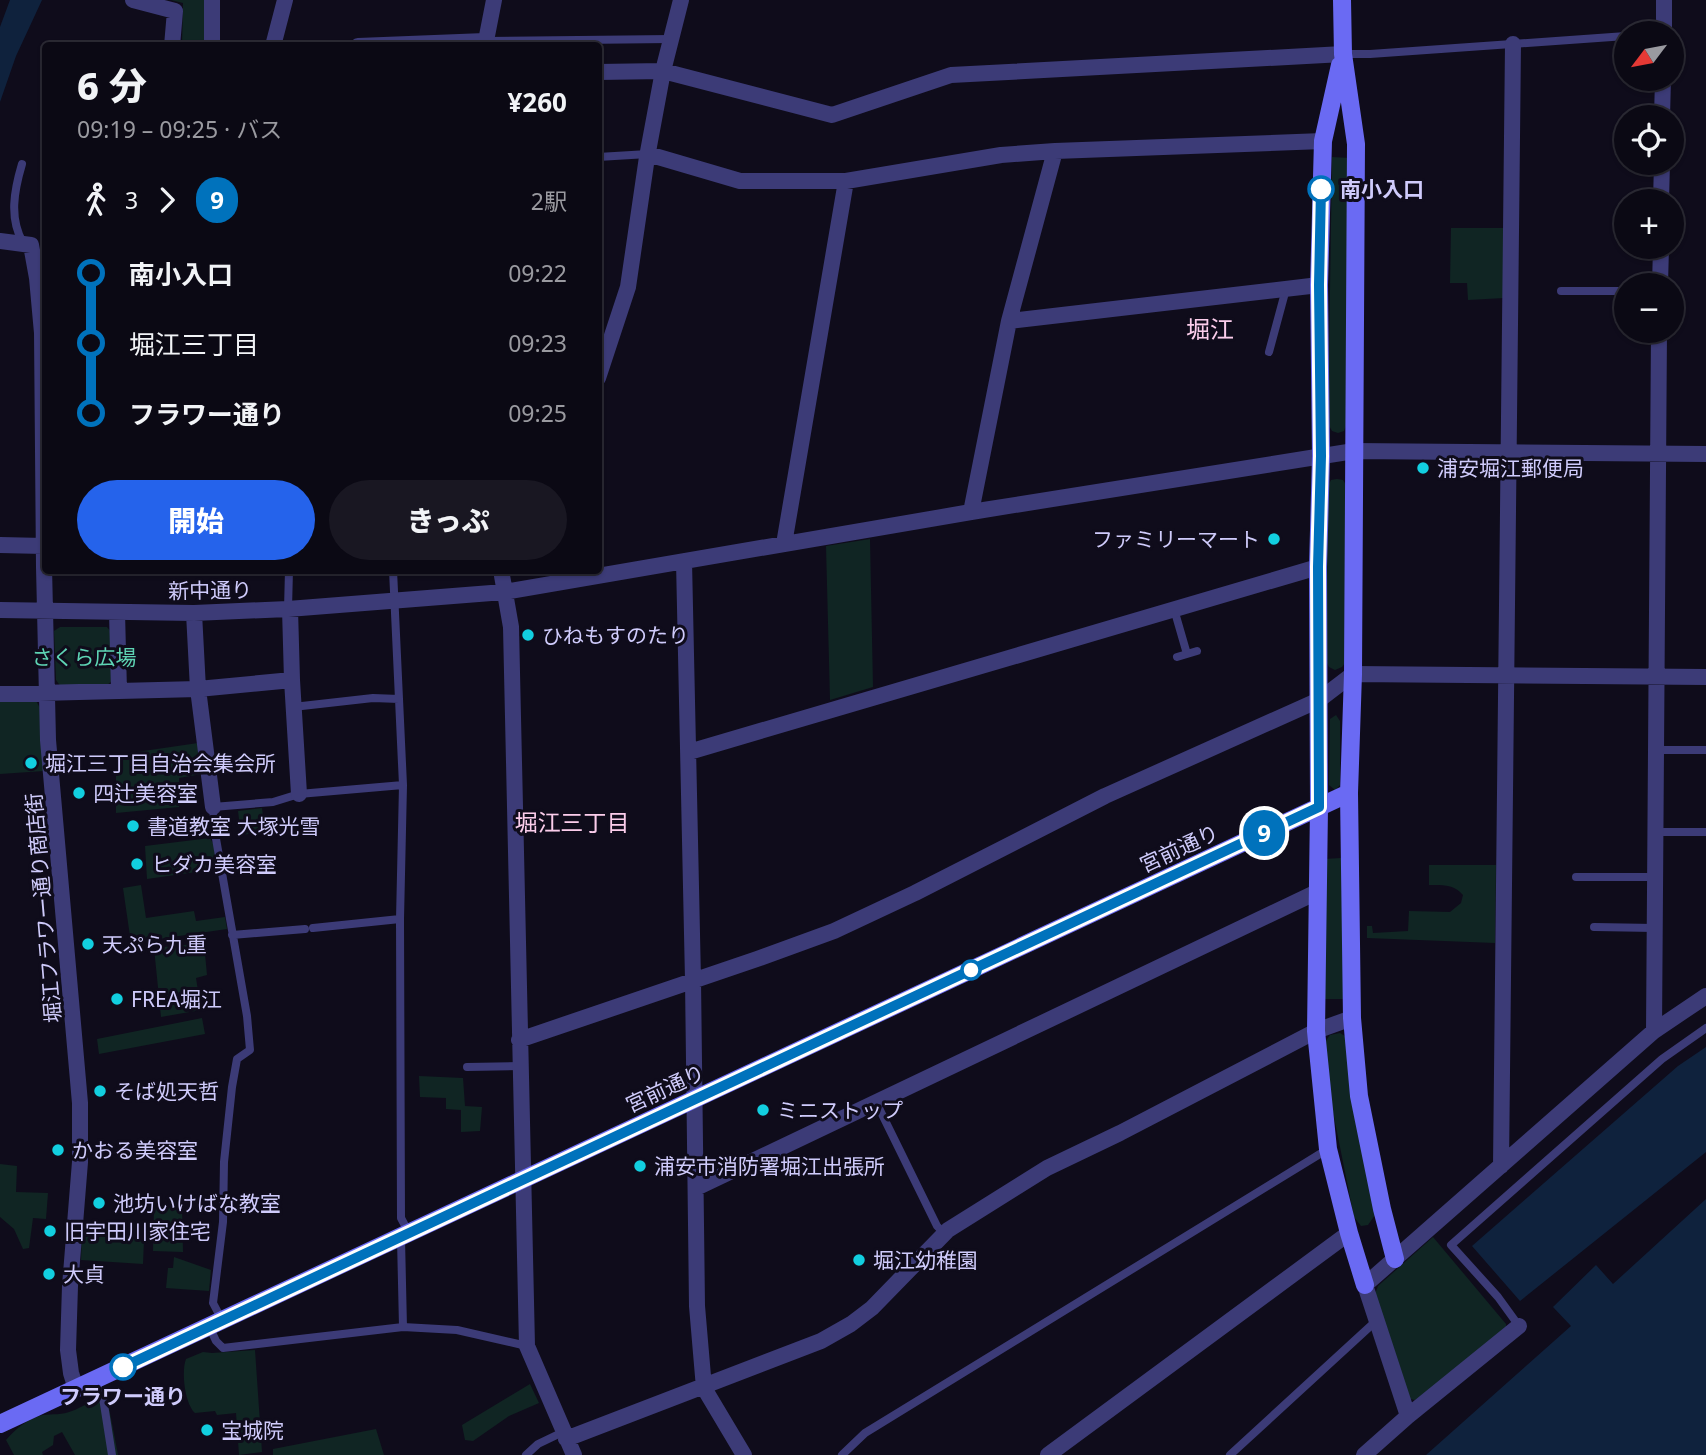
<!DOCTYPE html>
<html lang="ja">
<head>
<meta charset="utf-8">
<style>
	body { margin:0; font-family:"Noto Sans","Noto Sans JP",sans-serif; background:#191722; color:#f1f3f6; height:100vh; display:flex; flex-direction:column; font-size:26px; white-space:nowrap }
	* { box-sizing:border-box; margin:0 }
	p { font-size:23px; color:#9a9aa0 }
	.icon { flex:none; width:38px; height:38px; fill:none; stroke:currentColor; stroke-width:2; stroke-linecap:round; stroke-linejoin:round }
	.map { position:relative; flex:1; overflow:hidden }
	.sheet { position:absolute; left:42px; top:42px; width:560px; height:532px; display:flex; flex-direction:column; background:#0b0914; border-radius:7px; box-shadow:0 2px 5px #0004,0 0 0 2px #2b2a34 }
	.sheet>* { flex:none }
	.badge { padding:0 14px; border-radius:23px; font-size:24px; line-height:46px }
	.needle { width:46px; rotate:238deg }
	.fabs { position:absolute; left:1614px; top:21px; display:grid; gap:14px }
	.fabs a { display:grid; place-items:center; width:70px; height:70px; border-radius:50%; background:#0b0914; box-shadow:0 2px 5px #0004,0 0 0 2px #2b2a34; font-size:35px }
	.map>.badge { position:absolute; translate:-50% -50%; box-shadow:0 0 0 4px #fff }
	.legs { display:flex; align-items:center; gap:10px; height:77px; padding:0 35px; font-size:23px }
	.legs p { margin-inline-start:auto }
	.headline { display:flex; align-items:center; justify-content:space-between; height:119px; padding:0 35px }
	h1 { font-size:38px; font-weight:800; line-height:52px }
	.primary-button { display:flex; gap:14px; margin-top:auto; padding:14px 35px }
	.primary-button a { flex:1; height:80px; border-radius:42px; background:#2563eb; color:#fff; font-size:28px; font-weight:800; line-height:80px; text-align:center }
	.primary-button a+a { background:#191722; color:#f1f3f6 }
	ul { padding:0 35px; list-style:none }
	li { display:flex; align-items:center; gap:24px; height:70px; font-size:26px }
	li i { display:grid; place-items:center; width:10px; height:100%; margin:0 9px; background:currentColor }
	li i::after { content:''; width:18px; height:18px; margin:-9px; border:5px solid; border-radius:50%; background:#0b0914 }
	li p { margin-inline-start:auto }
	li:first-child i { background:linear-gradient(#0000 50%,currentColor 0) }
	li:last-child i { background:linear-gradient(currentColor 50%,#0000 0) }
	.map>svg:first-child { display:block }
	.green { fill:#102523 }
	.water { fill:#0f223d }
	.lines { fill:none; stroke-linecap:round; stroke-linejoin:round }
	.lane { stroke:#3c3b77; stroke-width:8 }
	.street { stroke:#3c3b77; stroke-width:16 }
	.secondary { stroke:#6a6af3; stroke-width:18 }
	.line-1-casing { stroke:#fff; stroke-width:16 }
	.line-1 { stroke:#0072bc; stroke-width:10 }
	.stop-1-dot { fill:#fff; stroke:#0072bc; stroke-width:3.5 }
	.poi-dot { fill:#12cfe0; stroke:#0f0c1b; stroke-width:2.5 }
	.labels { text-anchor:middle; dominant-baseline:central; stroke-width:6; stroke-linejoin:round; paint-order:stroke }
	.stop-label { font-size:21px; font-weight:bold; fill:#cfcbfb; stroke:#0f0c1b; text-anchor:start }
	.poi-label { font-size:21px; fill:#cfcbfb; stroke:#0f0c1b; text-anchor:start }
	.street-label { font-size:21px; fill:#cfcbfb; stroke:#0f0c1b }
	.park-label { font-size:21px; fill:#5ed4b4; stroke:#0f0c1b }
	.neighbourhood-label { font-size:23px; fill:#fbcdeb; stroke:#0f0c1b }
	.quarter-label { font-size:24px; fill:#fbcdeb; stroke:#0f0c1b }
</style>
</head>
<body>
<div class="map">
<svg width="1706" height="1455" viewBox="0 0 1706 1455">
	<rect width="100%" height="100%" fill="#0f0c1b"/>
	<path class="green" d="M171,0H205L204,45H182L183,3Z
		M1332,157L1350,158L1347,423L1344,431L1338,433L1332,431L1328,424Z
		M1451,228H1507L1504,298L1468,300L1467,283H1450Z
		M1337,479L1343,480L1346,485L1345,663L1342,667L1335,670L1329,667L1326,661L1328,486L1331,480Z
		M870,539L873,687L830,700L826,546Z
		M60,627H107L113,634V680L106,686L61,687L56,680L54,631Z
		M35,699L40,708L44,771L0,774V700Z
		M1336,715L1340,721V785L1335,790L1329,785L1330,719Z
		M198,743L202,774L179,778V807L116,813V755Z
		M262,808L265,832L241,835L238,811Z
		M210,838L214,845L217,869L147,879L145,846Z
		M1341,858L1344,999H1324V859Z
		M1429,865H1496L1495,943L1367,938V926H1372L1373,933L1408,931L1409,911L1450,912L1461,903L1463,895C1454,884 1442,885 1429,885Z
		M141,885L146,918L194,911L196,921L225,917L227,929L131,943L123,888Z
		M204,943L207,975L196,978L201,1010L161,1017L154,948Z
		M202,1018L205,1034L99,1054L97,1039Z
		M1340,1033L1345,1036L1375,1215L1368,1225L1361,1226L1354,1217L1332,1107L1325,1042L1330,1035Z
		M419,1076L463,1078L465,1106L482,1107L480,1131L461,1132V1110L446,1109V1098L420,1097Z
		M0,1164L17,1166L16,1192L48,1193L46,1219L33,1218L29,1248L23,1249L14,1229L0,1217Z
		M154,1207L182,1208L183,1252L153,1251Z
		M82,1234L144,1240L143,1264L81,1260Z
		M1433,1237L1506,1324V1329L1456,1371L1415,1400L1410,1399L1375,1294L1378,1286Z
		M174,1257L211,1270L209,1291L166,1288L168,1268H173Z
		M255,1350L262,1452L239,1455L236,1413L217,1415L215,1411L195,1413C185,1404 181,1372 186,1359L203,1352L212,1353Z
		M530,1384L539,1403L509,1416L473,1441L465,1440L462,1425Z
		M103,1398L109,1408L118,1455H75L62,1432L54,1436L53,1445L42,1452L43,1455H14L6,1440C15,1429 29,1418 43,1415C53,1414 62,1415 72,1411C83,1407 91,1400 103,1398Z
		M376,1429L384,1455H273V1449Z"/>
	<path class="water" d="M10,0H42L16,56L0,102V27Z
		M1706,1047V1152L1520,1301L1472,1246L1678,1066Z
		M1706,1199V1455H1426L1571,1326L1553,1307L1596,1265L1613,1284Z"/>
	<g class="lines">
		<path class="lane" d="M485,41L671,39
			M1343,54H1370L1626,36
			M598,157L648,154
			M22,164C14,191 9,218 23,243
			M1561,291H1626
			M1269,352L1286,289
			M393,570L403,785L400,919L401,1218L409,1233
			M288,609L289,570
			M1174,609L1187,654
			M1177,657L1197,651
			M293,707L373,698L399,699
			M1656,750H1706
			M1655,832H1706
			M1576,877H1655
			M1594,927L1655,928
			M313,928L400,919
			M232,935L305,929
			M467,1067L520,1066
			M876,1102L937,1226L944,1233
			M401,1239L403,1327
			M222,1320L213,1303L223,1222L224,1162L232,1087L237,1059L250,1050L247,1016L215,833L213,807L273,802L299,794L403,785
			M209,1326L216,1341L223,1348L403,1327L457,1330L527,1346
			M1519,1326L1498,1297L1451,1245L1662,1059L1706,1028
			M95,1380L103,1398L112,1455
			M526,1455L538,1444L563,1432
			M842,1455L865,1433L1328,1149
			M1230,1455L1376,1321"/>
		<path class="street" d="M133,0L175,11L172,46
			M212,0V46
			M1664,33V0
			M273,46L285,0
			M358,46L485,41
			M485,46L494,0
			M598,72L663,71L832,115L951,75L1343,54
			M1662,117L1663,79
			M648,154L740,181H846L1001,155L1055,151L1323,141
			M1661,201L1662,163
			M0,241L31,245L37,278L42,333L44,567L48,740L80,1103V1162L70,1286L68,1350L71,1373L76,1389
			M1660,285L1661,247
			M1009,321L1319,285
			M598,378L628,287L647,157L663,71L681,0
			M971,512L1009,321L1055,151
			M784,544L846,181
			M0,545L44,546
			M684,561L693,980L697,1306L704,1388L744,1455
			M501,570L511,627L527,1346L574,1455
			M290,609L292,680L299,794
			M0,610L194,613L288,609L504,592L971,512L1354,451L1706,454
			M117,612L119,691
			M194,613L198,689L213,807
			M0,694L198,689L292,680
			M689,752L1318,567
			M1654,1031L1659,331
			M519,1040L757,959L834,931L915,893L1105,796L1319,700L1353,674L1706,677
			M1501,1166L1513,44
			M696,1188L1317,892
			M1408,1416L1519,1326
			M566,1439L821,1341L851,1324L872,1308L948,1230L1047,1168L1120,1133L1316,1031L1352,1018
			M1048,1455L1349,1233
			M1364,1455L1408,1416L1365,1285L1654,1031L1706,996"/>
		<path class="secondary" d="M1342,0L1343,54L1356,144L1353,674L1349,793L1352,1018L1359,1096L1382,1209L1395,1259
			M1340,65L1323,141L1319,285L1321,456L1318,567L1319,807L1316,1031L1328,1149L1349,1233L1365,1285
			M0,1424L1349,793"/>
	</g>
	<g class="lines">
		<defs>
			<path id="line-1" d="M123,1367L1319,807L1318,567L1321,456L1319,285L1321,189"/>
		</defs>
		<use href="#line-1" class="line-1-casing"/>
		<use href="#line-1" class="line-1"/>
	</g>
	<g class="stop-1-dot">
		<circle cx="1321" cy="189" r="12"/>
		<circle cx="971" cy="970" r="9"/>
		<circle cx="123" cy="1367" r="12"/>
	</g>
	<g class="poi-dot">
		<circle cx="1423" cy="468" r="7"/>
		<circle cx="1274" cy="539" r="7"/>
		<circle cx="528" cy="635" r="7"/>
		<circle cx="31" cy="763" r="7"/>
		<circle cx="79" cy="793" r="7"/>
		<circle cx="133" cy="826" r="7"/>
		<circle cx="137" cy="864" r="7"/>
		<circle cx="88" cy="944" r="7"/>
		<circle cx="117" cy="999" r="7"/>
		<circle cx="100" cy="1091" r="7"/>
		<circle cx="763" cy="1110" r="7"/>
		<circle cx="58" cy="1150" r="7"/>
		<circle cx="640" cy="1166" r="7"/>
		<circle cx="99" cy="1203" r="7"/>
		<circle cx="50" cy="1231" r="7"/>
		<circle cx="859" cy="1260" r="7"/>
		<circle cx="49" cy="1274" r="7"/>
		<circle cx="207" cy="1430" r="7"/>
	</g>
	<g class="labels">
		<g class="stop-label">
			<text x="1340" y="189">南小入口</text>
			<text x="123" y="1396" text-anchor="middle">フラワー通り</text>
		</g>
		<g class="poi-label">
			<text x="1437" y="468">浦安堀江郵便局</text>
			<text x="1260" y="539" text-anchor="end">ファミリーマート</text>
			<text x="542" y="635">ひねもすのたり</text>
			<text x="45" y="763">堀江三丁目自治会集会所</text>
			<text x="93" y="793">四辻美容室</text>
			<text x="147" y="826">書道教室 大塚光雪</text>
			<text x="151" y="864">ヒダカ美容室</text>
			<text x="102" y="944">天ぷら九重</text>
			<text x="131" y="999">FREA堀江</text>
			<text x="114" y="1091">そば処天哲</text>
			<text x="777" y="1110">ミニストップ</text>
			<text x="72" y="1150">かおる美容室</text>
			<text x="654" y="1166">浦安市消防署堀江出張所</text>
			<text x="113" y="1203">池坊いけばな教室</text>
			<text x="64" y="1231">旧宇田川家住宅</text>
			<text x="873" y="1260">堀江幼稚園</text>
			<text x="63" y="1274">大貞</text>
			<text x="221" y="1430">宝城院</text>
		</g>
		<g class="street-label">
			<text transform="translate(210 590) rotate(-1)">新中通り</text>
			<text transform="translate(1179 848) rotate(-25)">宮前通り</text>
			<text transform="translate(43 908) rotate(-95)">堀江フラワー通り商店街</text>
			<text transform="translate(665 1088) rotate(-25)">宮前通り</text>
		</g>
		<g class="park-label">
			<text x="84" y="657">さくら広場</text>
		</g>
		<g class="neighbourhood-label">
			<text x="572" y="822">堀江三丁目</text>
		</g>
		<g class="quarter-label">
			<text x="1210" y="328">堀江</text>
		</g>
	</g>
</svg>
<div class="fabs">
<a><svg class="needle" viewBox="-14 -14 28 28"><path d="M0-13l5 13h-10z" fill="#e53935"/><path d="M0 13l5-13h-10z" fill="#9a9aa0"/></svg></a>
<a><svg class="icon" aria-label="locate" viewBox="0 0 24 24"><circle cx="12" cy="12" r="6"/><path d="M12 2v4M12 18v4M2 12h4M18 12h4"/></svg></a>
<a>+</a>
<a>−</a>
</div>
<b class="badge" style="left:1264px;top:833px;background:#0072bc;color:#fff">9</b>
<section class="sheet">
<div class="headline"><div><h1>6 分</h1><p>09:19 – 09:25 · バス</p></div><b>¥260</b></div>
<div class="legs"><svg class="icon" aria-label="walk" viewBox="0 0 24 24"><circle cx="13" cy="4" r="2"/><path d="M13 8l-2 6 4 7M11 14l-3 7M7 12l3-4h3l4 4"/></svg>3<svg class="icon" aria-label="forward" viewBox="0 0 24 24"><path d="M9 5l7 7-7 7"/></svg><b class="badge" style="background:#0072bc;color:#fff">9</b><p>2駅</p></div>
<ul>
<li><i style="color:#0072bc"></i><b>南小入口</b><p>09:22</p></li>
<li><i style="color:#0072bc"></i><span>堀江三丁目</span><p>09:23</p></li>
<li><i style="color:#0072bc"></i><b>フラワー通り</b><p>09:25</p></li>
</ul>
<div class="primary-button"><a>開始</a><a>きっぷ</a></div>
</section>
</div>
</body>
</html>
